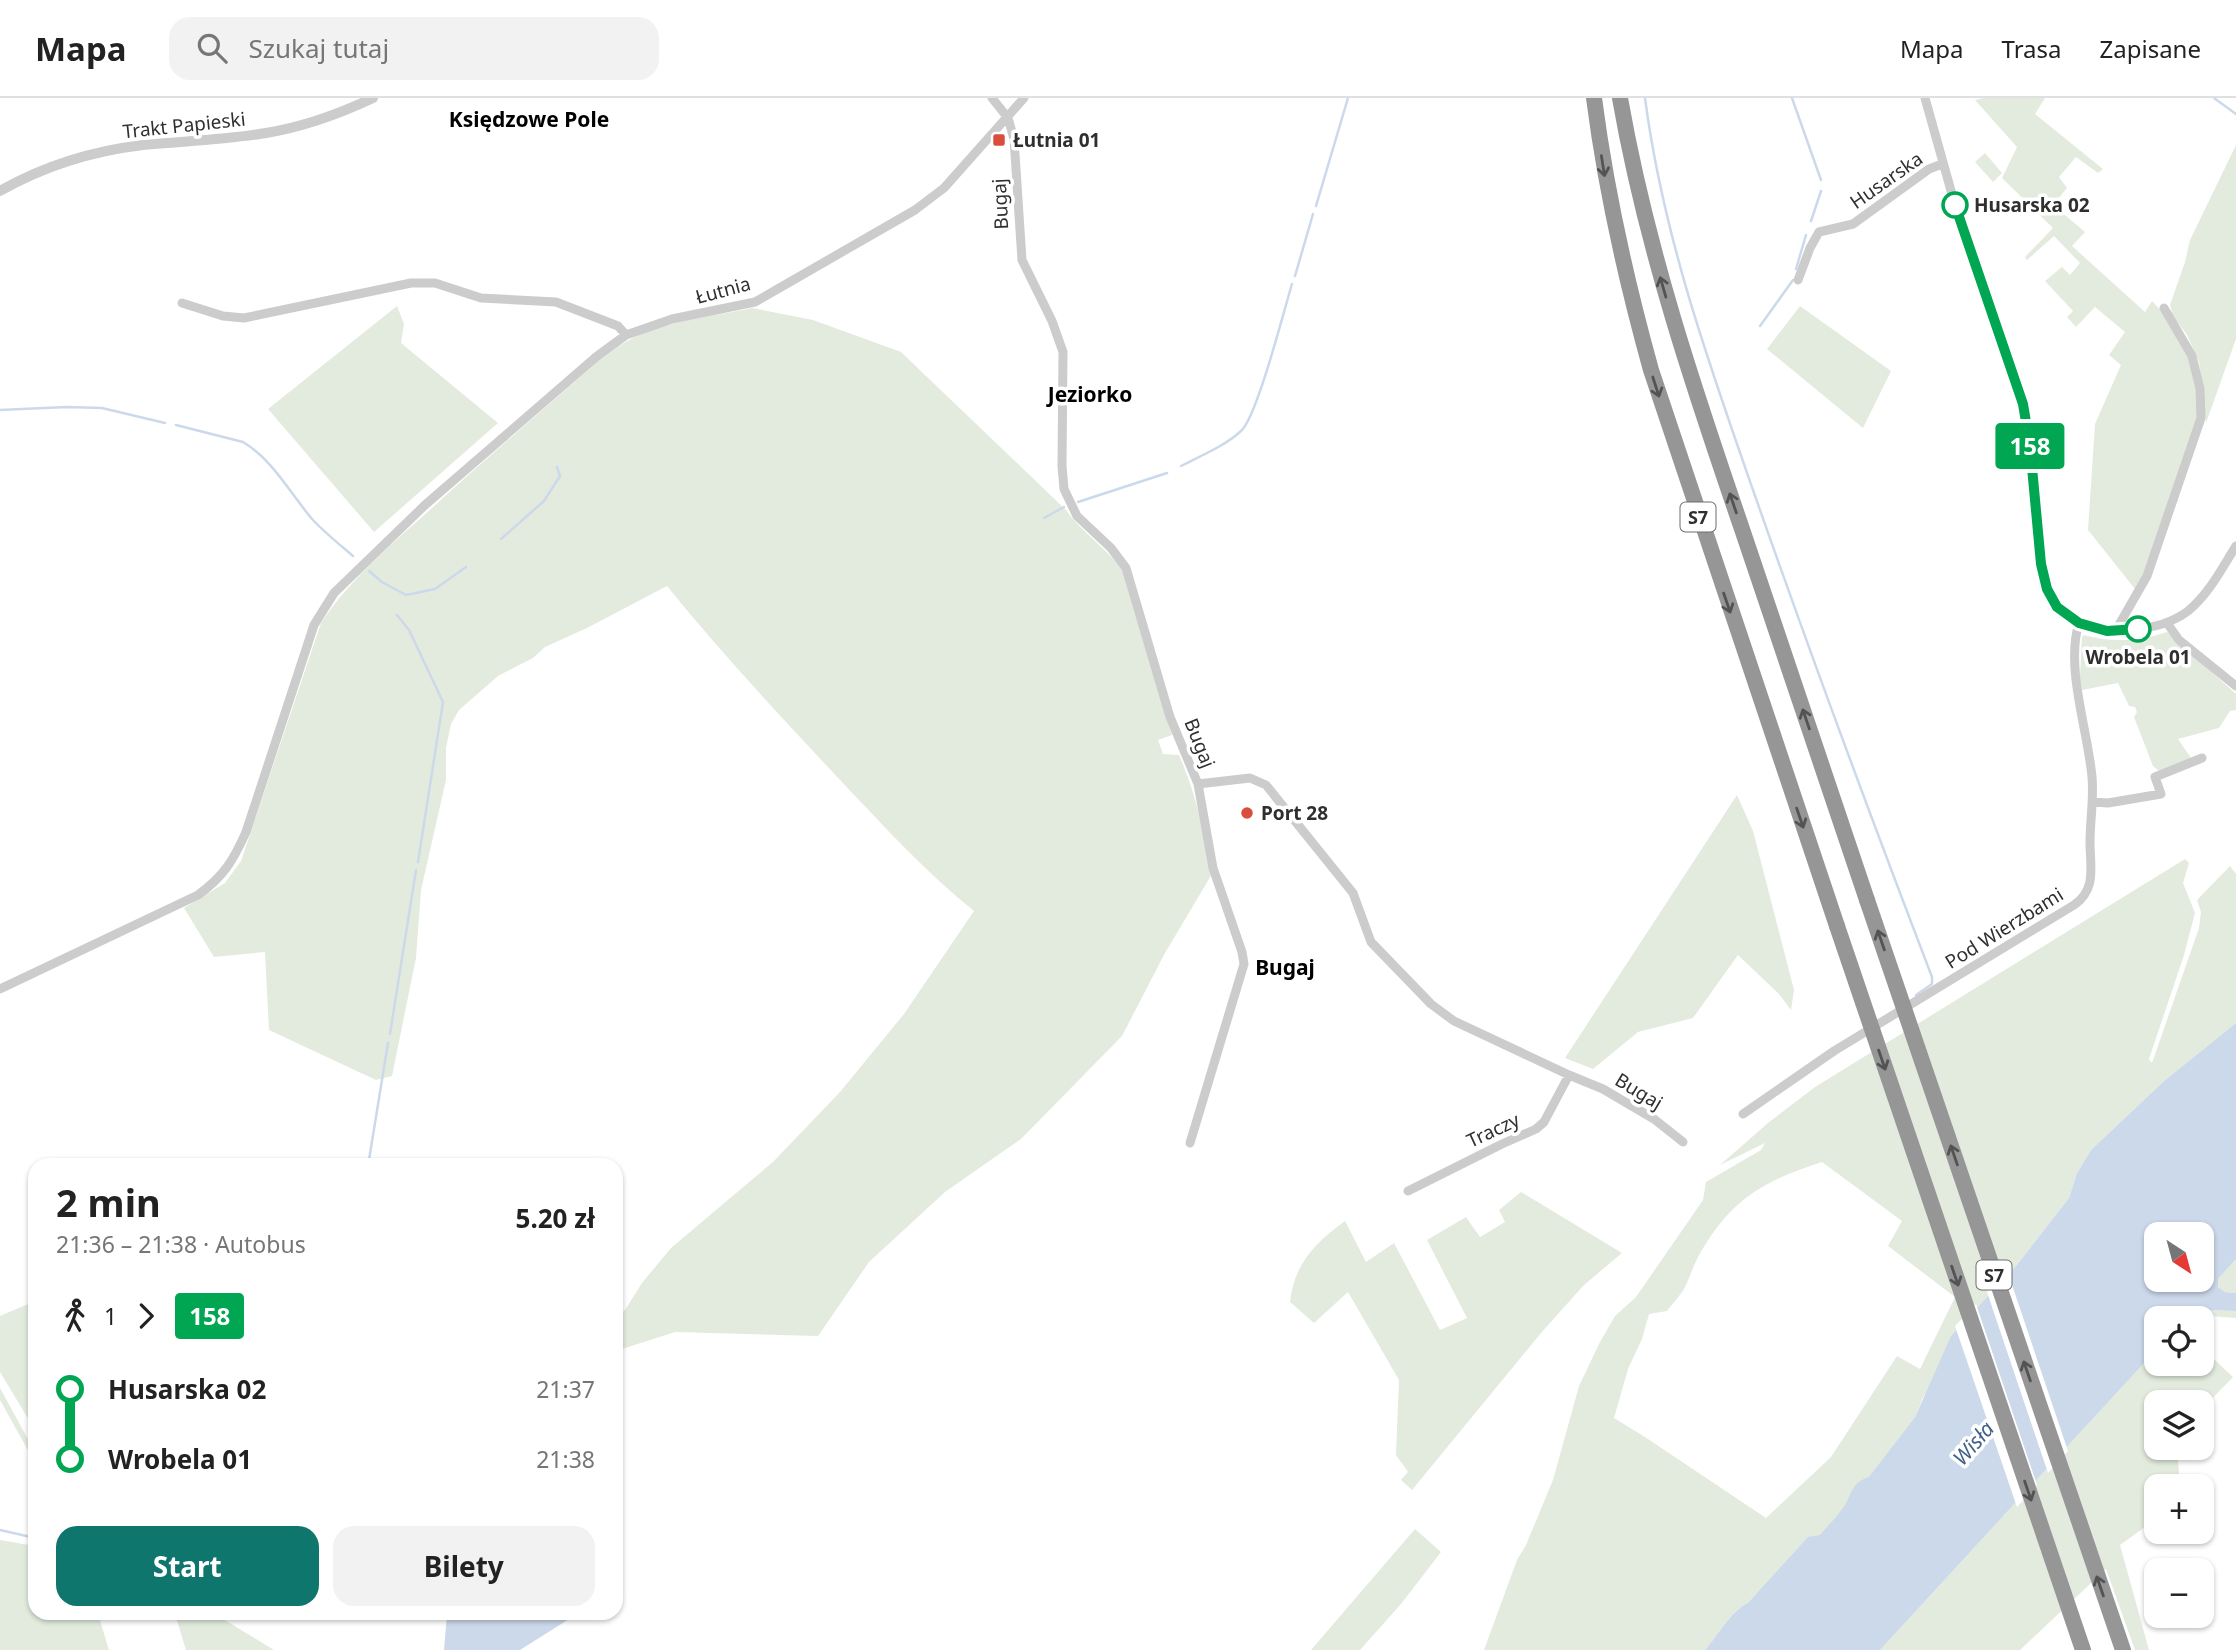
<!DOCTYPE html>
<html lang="pl">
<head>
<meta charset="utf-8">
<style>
	body { margin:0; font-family:"Noto Sans",sans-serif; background:#f2f2f2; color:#222; height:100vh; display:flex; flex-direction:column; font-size:26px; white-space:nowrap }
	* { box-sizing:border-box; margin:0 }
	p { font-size:23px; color:#767676 }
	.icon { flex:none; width:38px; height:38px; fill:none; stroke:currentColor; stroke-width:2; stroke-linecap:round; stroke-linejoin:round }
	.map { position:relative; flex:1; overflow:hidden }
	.details { position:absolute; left:28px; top:1060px; width:595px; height:462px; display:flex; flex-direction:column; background:#fff; border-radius:21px; box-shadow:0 2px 5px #0004 }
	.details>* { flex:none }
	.badge { padding:0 14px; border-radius:5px; font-size:24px; line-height:46px }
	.needle { width:46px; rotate:144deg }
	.fabs { position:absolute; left:2144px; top:1124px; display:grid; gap:14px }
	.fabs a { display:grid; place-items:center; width:70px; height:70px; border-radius:14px; background:#fff; box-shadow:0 2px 5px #0004; font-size:35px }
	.map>.badge { position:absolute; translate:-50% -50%; box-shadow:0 0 0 4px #fff }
	.legs { display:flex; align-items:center; gap:10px; height:77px; padding:0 28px; font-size:23px }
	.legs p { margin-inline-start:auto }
	.summary { display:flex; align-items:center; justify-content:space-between; height:119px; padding:0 28px }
	h1 { font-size:38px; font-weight:700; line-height:52px }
	.button { display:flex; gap:14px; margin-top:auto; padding:14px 28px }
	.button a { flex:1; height:80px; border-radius:21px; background:#0f766e; color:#fff; font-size:28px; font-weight:700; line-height:80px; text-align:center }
	.button a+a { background:#f2f2f2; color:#222 }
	ul { padding:0 28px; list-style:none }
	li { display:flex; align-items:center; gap:24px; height:70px; font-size:26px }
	li i { display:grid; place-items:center; width:10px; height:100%; margin:0 9px; background:currentColor }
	li i::after { content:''; width:18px; height:18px; margin:-9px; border:5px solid; border-radius:50%; background:#fff }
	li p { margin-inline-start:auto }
	li:first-child i { background:linear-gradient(#0000 50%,currentColor 0) }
	li:last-child i { background:linear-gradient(currentColor 50%,#0000 0) }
	header { display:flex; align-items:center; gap:42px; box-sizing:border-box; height:98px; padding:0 35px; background:#fff; border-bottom:2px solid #e0e0e0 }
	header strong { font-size:33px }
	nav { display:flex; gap:38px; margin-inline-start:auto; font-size:24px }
	.search { width:490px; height:63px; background:#f2f2f2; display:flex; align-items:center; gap:18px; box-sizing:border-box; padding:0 24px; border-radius:21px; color:#767676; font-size:26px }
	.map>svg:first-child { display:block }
	.green { fill:#e3ebde; fill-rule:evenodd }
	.water { fill:#ccd9ea; fill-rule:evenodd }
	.pier { fill:#fff }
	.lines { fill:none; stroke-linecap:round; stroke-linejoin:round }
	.stream { stroke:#ccd9ea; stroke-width:2.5 }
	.minor { stroke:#ccc; stroke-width:9 }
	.tertiary { stroke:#ccc; stroke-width:10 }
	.motorway { stroke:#969696; stroke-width:16 }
	.motorway-bridge { stroke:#969696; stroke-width:16 }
	.oneway { stroke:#535353 }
	.line-1-casing { stroke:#fff; stroke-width:16 }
	.line-1 { stroke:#00a651; stroke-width:10 }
	.poi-dot { fill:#d94e3e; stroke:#fff; stroke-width:2.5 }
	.stop-1-dot { fill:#fff; stroke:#00a651; stroke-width:3.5 }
	.labels { text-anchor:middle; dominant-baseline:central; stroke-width:7; stroke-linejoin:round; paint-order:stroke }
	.shield { fill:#fff; stroke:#6d6d6d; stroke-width:2 }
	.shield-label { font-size:18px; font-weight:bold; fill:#2f2f2f }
	.street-label { font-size:19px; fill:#2f2f2f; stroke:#fff }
	.poi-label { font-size:19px; font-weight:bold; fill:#2f2f2f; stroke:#fff; text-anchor:start }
	.stop-label { font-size:19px; font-weight:bold; fill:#2f2f2f; stroke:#fff; text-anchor:start }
	.neighbourhood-label { font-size:21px; font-weight:bold; fill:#000; stroke:#fff }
	.water-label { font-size:21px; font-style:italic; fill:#42628c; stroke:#fff }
</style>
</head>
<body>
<header>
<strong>Mapa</strong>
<div class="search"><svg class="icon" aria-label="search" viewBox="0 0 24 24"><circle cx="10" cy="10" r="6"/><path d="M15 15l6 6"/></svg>Szukaj tutaj</div>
<nav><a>Mapa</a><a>Trasa</a><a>Zapisane</a></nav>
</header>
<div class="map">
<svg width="2236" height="1552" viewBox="0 0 2236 1552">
	<rect width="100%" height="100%" fill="#fff"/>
	<path class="green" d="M1984,0H2045L2035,16L2103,71L2098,75L2076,59L2059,79L2067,90L2053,107L2085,134L2072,148L2145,214L2152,203C2178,229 2199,271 2198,308C2198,324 2191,340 2187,355C2173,399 2156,442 2140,485L2135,491L2088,432L2095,326L2121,267L2109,257L2125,234L2095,209L2076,229L2067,219L2073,213L2045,183L2062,169L2070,177L2080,165L2054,138L2027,162L2025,159L2053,130L2002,80L2017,49L1975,2Z
		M2236,47V241L2206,325L2199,264L2187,237L2173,218L2170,207L2185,164L2190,142Z
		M1985,55L2002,75L1993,84L1975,64Z
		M397,208L404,226L401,245L498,325L374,434L268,311Z
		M1800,208L1891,273L1863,330L1767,251Z
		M752,210L813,222L901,254L1066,412C1082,435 1107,450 1123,473L1172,637L1158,642L1163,656L1179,657C1196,696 1204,734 1212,776L1165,855L1122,938L1021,1041L945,1094L869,1164L818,1238L675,1234L616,1253V1220L625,1212L642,1185L671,1150L773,1064L840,994L904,916L974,813C925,774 884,728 841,683C781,619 722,556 667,488L587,530L545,549L533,560L498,578L459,612L451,626L446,650V682L421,792L416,860L392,978L376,982L269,932L265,854L214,859L184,810L225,785L241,763L321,525C351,480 392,446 432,410C486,360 542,313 597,264C610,255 623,244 639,237C673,222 715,218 752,210Z
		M2167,534L2236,596V612L2230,613L2219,630L2178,641L2191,660L2159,673L2153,668L2134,619L2137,614L2135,609L2129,608L2118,585L2082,592L2080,579L2082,539L2084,537C2112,545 2140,543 2167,534Z
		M1737,697L1753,733L1794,892L1791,912L1779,896L1738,857L1693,920L1638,934L1593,971L1565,960Z
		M2185,761L2189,765L2183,785L2195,815L2184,857L2149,961L2152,965L2199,830L2201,814L2197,802L2230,768L2236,776V925L2164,983L2091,1052L2077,1075L2069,1100L2016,1168L1923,1299L1915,1319L1869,1380L1820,1438L1749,1504C1730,1514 1719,1536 1705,1552H1484L1517,1462L1526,1447L1553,1382L1579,1288L1600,1244L1615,1218L1636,1199L1703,1102L1706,1084L1761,1052L1765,1045L1720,1067L1768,1025L1815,989ZM1822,1064L1902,1123L1888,1148L1955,1199L1920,1271L1897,1258L1831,1359L1766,1420L1645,1339L1614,1320L1628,1271L1642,1241L1649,1216L1667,1213C1672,1206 1679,1199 1684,1191C1689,1182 1692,1171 1697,1161C1729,1103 1760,1084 1822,1064Z
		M1521,1094L1622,1155L1584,1187L1541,1235L1412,1392L1401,1382L1408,1374L1396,1357L1399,1282L1348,1194L1314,1225L1290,1204C1294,1166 1315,1145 1345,1123L1366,1164L1394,1145L1440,1232L1467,1220L1427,1142L1466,1119L1480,1139L1505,1124L1499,1112Z
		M2236,1161V1195L2225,1194L2218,1189V1181Z
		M35,1203V1332L0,1274V1218Z
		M2206,1212L2236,1213V1220L2208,1218L2202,1222V1220H2192Z
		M2202,1250L2233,1279L2202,1311V1304H2156V1349H2177L2180,1388H2156V1421L2120,1447L2149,1552H2135L2106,1471L2020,1552H1880L2153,1255L2156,1252V1265H2202Z
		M0,1290L35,1354V1365L0,1302Z
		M1415,1431L1441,1454L1401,1506L1360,1552H1311Z
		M0,1442L35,1448V1516H98L109,1552H0Z
		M175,1516H215L274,1552H186Z"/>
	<path class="water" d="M2236,925V1161L2218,1181V1189L2225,1194L2236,1195V1213L2206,1212L2192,1220H2156V1252L1880,1552H1705C1719,1536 1730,1514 1749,1504L1808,1439L1820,1437C1828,1427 1838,1418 1845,1407C1852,1395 1852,1384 1869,1379L1915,1319L1951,1238L2016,1168L2069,1100L2077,1075L2091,1052L2164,983ZM2156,1136H2202V1181H2156Z
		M447,1516H577L520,1552H444Z"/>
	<path class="pier" d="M2007,1172L2068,1353L2048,1375L1987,1194Z
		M1976,1206L2037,1387L2017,1409L1955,1228Z"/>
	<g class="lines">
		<path class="stream" d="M1645,0C1663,137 1708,263 1753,392C1810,555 1870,717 1932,879V886L1916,897
			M1792,0L1821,82
			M2214,0L2236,16
			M1316,108L1348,0
			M1811,123L1821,93
			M1796,171L1806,137
			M1295,178L1313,116
			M1760,228L1793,182
			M0,312L67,309L102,310L165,325
			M176,327L243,344C273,362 290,395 312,421C324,434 339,446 353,458
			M1181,368C1200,358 1225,348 1241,333C1257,319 1284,212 1292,186
			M1078,404L1167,375
			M1044,420L1064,409
			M501,441L544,403L560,378L557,369
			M369,473L382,484L406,497L435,491L466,469
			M397,517L409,532L443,604L418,764
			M390,936L416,772
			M368,1068L388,945
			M0,1432L35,1440"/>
		<path class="minor" d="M992,0L1008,20L1014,41L1022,162L1052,223L1063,254L1062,368L1064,391L1077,418L1111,450L1126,470L1170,619L1198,686L1250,680L1266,687L1353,795L1371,844L1431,906L1454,923L1569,977L1603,991L1654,1021L1683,1044
			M1925,0L1955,107L2023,306L2030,348L2041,466C2049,521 2081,534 2133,531C2153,530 2172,525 2188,513C2209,496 2222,470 2236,448
			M1798,182L1810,150L1819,134L1853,126L1929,71L1942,66
			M182,205L223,218L244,220L411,185H435L481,200L556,204L618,228L626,237
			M2167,525L2179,542L2236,588
			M2116,532L2147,478L2201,320L2200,291L2192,258L2164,210
			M2092,704L2108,705L2161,696L2155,679L2202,660
			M0,891L198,797C224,778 233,763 246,734L314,527L334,495L425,407L596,259L626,237L672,221L755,204L915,112L944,90L1024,0
			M1743,1016L1834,953L2074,807C2097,791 2090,769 2090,744C2090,723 2094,701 2092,679C2088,633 2065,569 2079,525
			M1190,1045L1244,866L1242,854L1213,770L1198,686
			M1408,1093L1502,1046L1536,1031L1544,1024L1569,977"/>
		<path class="tertiary" d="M0,93C44,68 92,53 143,47C184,43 225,42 266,35C303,29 339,16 373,0"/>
		<path class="motorway" d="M1594,0C1606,93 1626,182 1651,272L1837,828
			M1620,0C1646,149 1694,291 1743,434C1784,557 1826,679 1867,802"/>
		<path class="motorway-bridge" d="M1867,802L2123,1552
			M1837,828L2083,1552"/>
	</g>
	<defs><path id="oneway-shaft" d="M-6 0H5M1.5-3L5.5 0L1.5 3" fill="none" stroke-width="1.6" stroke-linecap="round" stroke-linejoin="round" transform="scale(1.75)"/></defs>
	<g class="oneway">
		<use href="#oneway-shaft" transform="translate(1603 68) rotate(81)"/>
		<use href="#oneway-shaft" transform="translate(1663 189) rotate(-106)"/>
		<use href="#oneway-shaft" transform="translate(1656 289) rotate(72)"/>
		<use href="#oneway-shaft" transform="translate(1733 405) rotate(-109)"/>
		<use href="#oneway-shaft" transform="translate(1727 505) rotate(71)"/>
		<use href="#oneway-shaft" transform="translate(1806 621) rotate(-109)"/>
		<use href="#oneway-shaft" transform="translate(1800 720) rotate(71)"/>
		<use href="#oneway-shaft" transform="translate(1881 842) rotate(-109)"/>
		<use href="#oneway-shaft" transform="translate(1882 962) rotate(71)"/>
		<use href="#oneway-shaft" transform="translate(1954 1057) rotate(-109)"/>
		<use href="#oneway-shaft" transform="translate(1955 1178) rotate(71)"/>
		<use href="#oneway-shaft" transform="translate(2027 1273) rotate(-109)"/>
		<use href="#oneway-shaft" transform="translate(2028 1393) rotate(71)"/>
		<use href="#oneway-shaft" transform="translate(2100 1488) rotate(-109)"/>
	</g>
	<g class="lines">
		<defs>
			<path id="line-1" d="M1955,107L2023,306L2030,348L2041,466L2047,491L2057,509L2079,525L2107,533L2138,531"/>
		</defs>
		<use href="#line-1" class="line-1-casing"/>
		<use href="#line-1" class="line-1"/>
	</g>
	<g class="poi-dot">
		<rect x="992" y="35" width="14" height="14" rx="3.5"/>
		<circle cx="1247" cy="715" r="7"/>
	</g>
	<g class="stop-1-dot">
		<circle cx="1955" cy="107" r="12"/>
		<circle cx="2138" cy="531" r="12"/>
	</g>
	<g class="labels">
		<g class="shield">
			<rect x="1680.5" y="404.5" width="35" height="29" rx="5"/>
			<rect x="1976.5" y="1162.5" width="35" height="29" rx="5"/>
		</g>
		<g class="shield-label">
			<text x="1698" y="419">S7</text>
			<text x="1994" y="1177">S7</text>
		</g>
		<g class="street-label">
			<text transform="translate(184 27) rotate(-6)">Trakt Papieski</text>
			<text transform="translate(1886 82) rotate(-35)">Husarska</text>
			<text transform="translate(1000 106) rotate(-93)">Bugaj</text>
			<text transform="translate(723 192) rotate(-15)">Łutnia</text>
			<text transform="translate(1200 645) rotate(68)">Bugaj</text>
			<text transform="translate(2004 830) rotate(-32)">Pod Wierzbami</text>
			<text transform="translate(1639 993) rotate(31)">Bugaj</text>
			<text transform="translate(1493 1032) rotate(-25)">Traczy</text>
		</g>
		<g class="poi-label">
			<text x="1013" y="42">Łutnia 01</text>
			<text x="1261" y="715">Port 28</text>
		</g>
		<g class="stop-label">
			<text x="1974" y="107">Husarska 02</text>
			<text x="2138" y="559" text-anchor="middle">Wrobela 01</text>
		</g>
		<g class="neighbourhood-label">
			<text x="529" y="21">Księdzowe Pole</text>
			<text x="1090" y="296">Jeziorko</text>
			<text x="1285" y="869">Bugaj</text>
		</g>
		<g class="water-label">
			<text transform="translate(1973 1345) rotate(-49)">Wisła</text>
		</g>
	</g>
</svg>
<div class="fabs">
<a><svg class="needle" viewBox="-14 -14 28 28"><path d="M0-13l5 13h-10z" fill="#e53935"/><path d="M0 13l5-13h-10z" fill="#767676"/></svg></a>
<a><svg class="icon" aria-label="locate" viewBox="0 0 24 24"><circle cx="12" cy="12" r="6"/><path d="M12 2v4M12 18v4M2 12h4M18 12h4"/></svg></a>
<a><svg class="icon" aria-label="layers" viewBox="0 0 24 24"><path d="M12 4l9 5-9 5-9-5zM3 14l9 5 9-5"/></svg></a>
<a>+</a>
<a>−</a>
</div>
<b class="badge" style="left:2030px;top:348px;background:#00a651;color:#fff">158</b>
<section class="details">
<div class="summary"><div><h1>2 min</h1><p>21:36 – 21:38 · Autobus</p></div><b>5.20 zł</b></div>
<div class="legs"><svg class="icon" aria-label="walk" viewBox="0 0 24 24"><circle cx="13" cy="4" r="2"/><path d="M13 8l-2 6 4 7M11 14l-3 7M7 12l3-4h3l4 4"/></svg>1<svg class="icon" aria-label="forward" viewBox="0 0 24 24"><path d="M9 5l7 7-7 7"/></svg><b class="badge" style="background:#00a651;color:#fff">158</b></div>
<ul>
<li><i style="color:#00a651"></i><b>Husarska 02</b><p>21:37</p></li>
<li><i style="color:#00a651"></i><b>Wrobela 01</b><p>21:38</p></li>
</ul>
<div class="button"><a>Start</a><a>Bilety</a></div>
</section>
</div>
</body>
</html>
